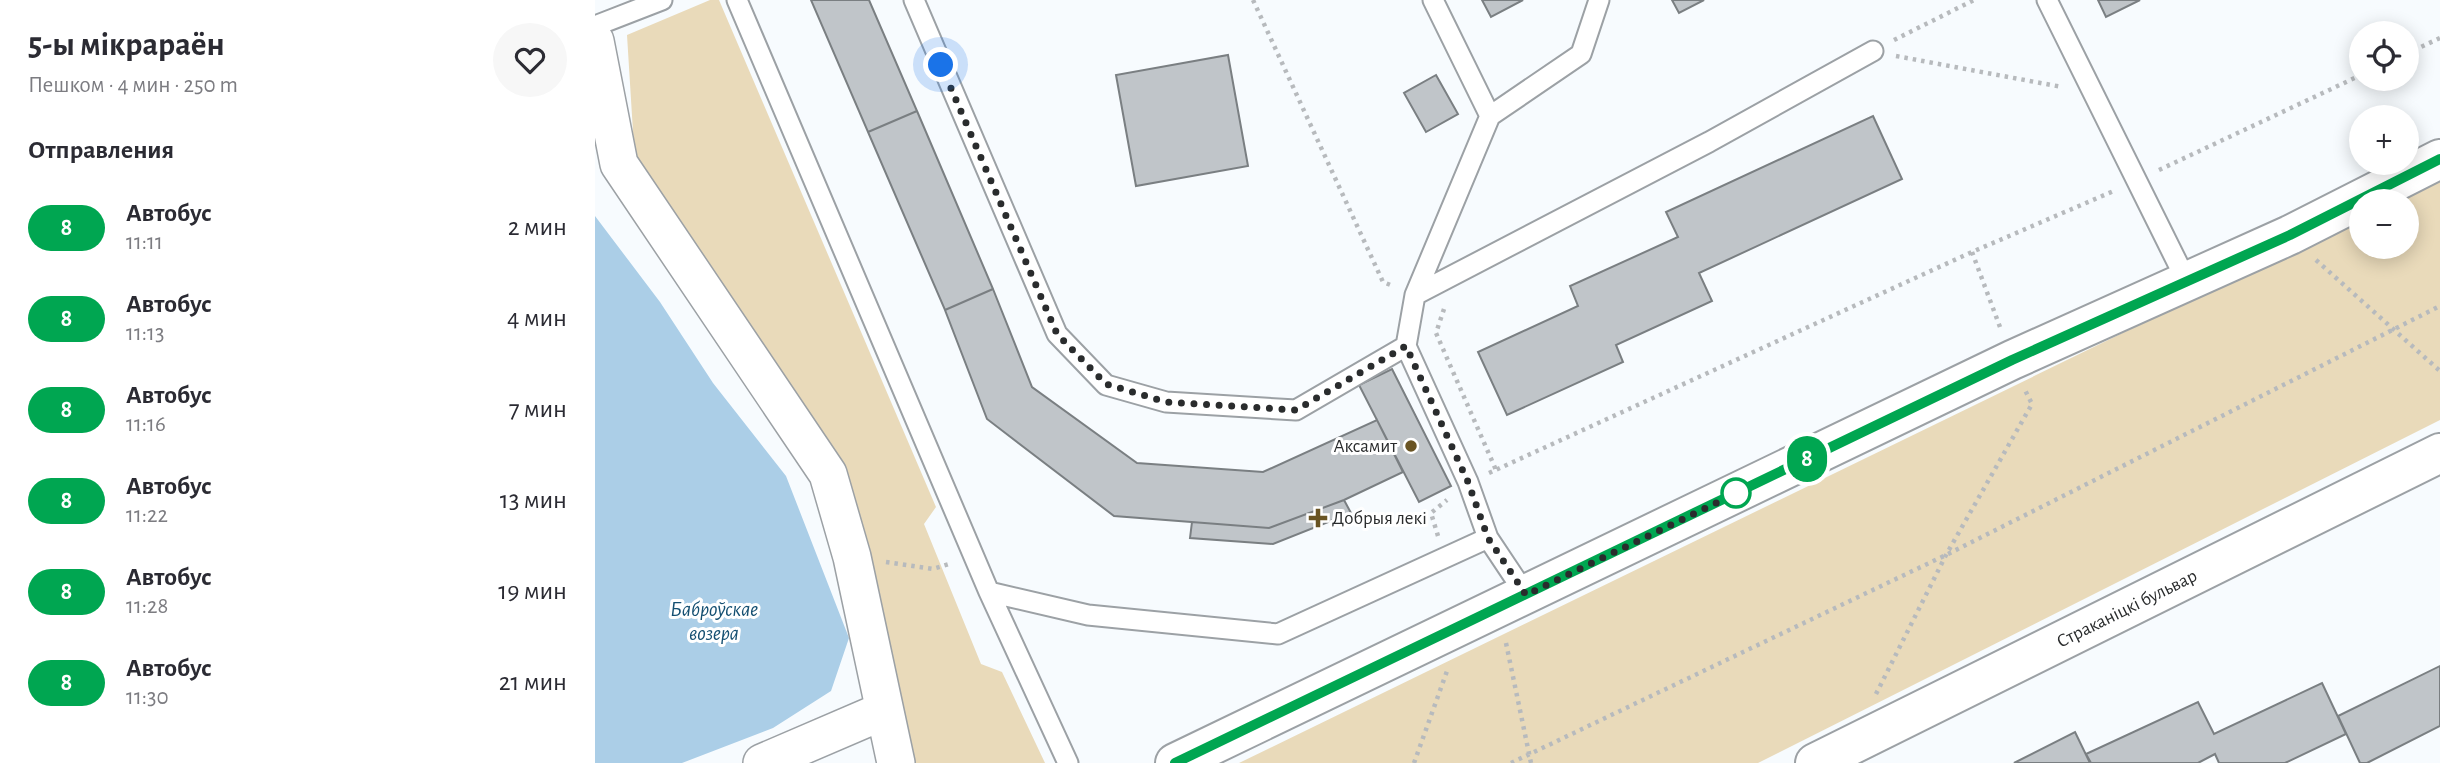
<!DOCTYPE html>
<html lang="ru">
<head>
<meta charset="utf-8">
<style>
	body { margin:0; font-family:"Alegreya Sans",sans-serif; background:#f7f7f7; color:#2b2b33; height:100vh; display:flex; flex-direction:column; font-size:26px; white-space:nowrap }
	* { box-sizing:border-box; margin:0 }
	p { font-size:23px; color:#7c7c81 }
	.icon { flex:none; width:38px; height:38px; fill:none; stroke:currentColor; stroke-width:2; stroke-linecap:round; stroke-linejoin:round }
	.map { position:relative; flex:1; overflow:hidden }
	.side { display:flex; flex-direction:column; background:#fff; width:595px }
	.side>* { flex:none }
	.badge { padding:0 14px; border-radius:23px; font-size:24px; line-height:46px }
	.tools { position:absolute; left:1754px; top:21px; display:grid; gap:14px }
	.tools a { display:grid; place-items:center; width:70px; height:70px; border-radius:50%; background:#fff; box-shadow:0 4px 18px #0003; font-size:35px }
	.you { position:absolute; width:35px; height:35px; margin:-18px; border:5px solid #fff; border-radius:50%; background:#1a73e8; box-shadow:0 0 0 10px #1a73e833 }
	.map>.badge { position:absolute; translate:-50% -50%; box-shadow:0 0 0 4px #fff }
	h2 { padding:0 28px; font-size:26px; line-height:63px }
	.round { display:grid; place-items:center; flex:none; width:74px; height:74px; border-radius:37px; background:#f7f7f7 }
	.overview { display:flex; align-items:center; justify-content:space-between; height:119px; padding:0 28px }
	h1 { font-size:33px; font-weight:600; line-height:52px }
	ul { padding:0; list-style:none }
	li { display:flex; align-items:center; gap:21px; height:91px; padding:0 28px }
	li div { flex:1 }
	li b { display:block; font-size:26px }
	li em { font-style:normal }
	li .badge { min-width:77px; font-weight:700; text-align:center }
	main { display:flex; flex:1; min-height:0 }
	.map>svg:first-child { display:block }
	.green { fill:#e9daba }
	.water { fill:#abcee7 }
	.building { fill:#c0c5c9; stroke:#7a7f82; stroke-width:2 }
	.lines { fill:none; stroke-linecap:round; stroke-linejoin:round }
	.lane-casing { stroke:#9ca1a5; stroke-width:23 }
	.street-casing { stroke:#9ca1a5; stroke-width:40 }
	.secondary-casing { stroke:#9ca1a5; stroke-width:42 }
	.path { stroke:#b7babd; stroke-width:4.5; stroke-dasharray:3.5 5; stroke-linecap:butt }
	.lane { stroke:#fff; stroke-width:19 }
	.street { stroke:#fff; stroke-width:37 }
	.secondary { stroke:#fff; stroke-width:38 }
	.line-casing { stroke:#fff; stroke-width:16 }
	.line { stroke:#00a651; stroke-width:10 }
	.walk { stroke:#2a2c2d; stroke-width:7; stroke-dasharray:0 12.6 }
	.poi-dot { fill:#695423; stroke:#fff; stroke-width:2.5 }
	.stop-dot { fill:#fff; stroke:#00a651; stroke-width:3.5 }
	.labels { text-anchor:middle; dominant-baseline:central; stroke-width:6; stroke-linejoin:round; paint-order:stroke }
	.poi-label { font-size:19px; fill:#2a2c2d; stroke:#fff; text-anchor:end }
	.street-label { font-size:19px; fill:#2a2c2d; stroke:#fff }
	.water-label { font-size:21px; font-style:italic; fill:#144f71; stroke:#fff }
</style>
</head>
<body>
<main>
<section class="side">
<div class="overview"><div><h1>5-ы мікрараён</h1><p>Пешком · 4 мин · 250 m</p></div><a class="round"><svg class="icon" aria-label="heart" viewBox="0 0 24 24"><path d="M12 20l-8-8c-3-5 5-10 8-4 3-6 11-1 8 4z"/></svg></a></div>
<h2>Отправления</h2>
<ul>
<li><span class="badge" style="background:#00a651;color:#fff">8</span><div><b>Автобус</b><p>11:11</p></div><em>2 мин</em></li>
<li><span class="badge" style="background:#00a651;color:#fff">8</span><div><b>Автобус</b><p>11:13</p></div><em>4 мин</em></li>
<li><span class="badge" style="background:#00a651;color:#fff">8</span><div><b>Автобус</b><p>11:16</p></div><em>7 мин</em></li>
<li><span class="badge" style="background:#00a651;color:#fff">8</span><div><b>Автобус</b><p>11:22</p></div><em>13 мин</em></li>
<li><span class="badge" style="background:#00a651;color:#fff">8</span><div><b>Автобус</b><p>11:28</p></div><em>19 мин</em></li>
<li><span class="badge" style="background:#00a651;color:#fff">8</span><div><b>Автобус</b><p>11:30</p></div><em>21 мин</em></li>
</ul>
</section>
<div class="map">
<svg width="1845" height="763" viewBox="0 0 1845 763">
	<rect width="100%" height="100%" fill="#f7fbfe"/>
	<path class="green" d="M115,0H124L341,507L329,524L386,664L407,672L450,763H316L245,464L40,164L32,35Z
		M1845,178V420L1163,763H644L1766,217V247H1811V201H1797Z"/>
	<path class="water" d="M0,216L65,302L118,383L191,476L254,638L236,691L178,728L87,763H0Z"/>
	<path class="building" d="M216,0H274L322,111L273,132Z
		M887,0H928L896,17Z
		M1077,0H1109L1084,13Z
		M1503,0H1545L1511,17Z
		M633,55L653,166L541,186L521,75Z
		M841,75L863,114L831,132L809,93Z
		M322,111L398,289L350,310L273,132Z
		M1278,116L1307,179L1104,273L1117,301L1021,345L1028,362L912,415L883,352L983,306L975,286L1083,237L1071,212Z
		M398,289L437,387L542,463L668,472L782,420L808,472L749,500L674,528L519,516L392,419L350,310Z
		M797,369L856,486L824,502L764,385Z
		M749,500L756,513L678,544L595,538L597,522L674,528Z
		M1845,666V726L1772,763H1765L1743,716Z
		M1727,683L1751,734L1690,763H1624L1620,754L1603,763H1496L1491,754L1603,702L1619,734Z
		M1480,732L1495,763H1419Z"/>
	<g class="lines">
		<defs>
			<path id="lane" d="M142,0L394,592L473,763
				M319,0L462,334L511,385L571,402L701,410L811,346
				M838,0L895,116
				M1452,0L1591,280
				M0,26L67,0
				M820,295L895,116L986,54L1004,0
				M394,592L493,615L683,634L893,538
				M931,595L893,538L873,482L811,346L820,295L1114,142L1278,51"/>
			<path id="street" d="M0,41L24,164L233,474L257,557L301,763
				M167,763L288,711"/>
			<g id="secondary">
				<path d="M580,763L1417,360L1695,235L1845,159"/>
				<path id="s1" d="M1220,763L1845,453"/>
			</g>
		</defs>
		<use href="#lane" class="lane-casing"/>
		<use href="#street" class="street-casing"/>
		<use href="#secondary" class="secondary-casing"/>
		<path class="path" d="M658,0L788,282L798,286
			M1299,40L1379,0
			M1811,54L1845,38
			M1301,56L1467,87
			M1564,170L1766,75
			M1377,252L1405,327
			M1721,260L1845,371
			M849,309L841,333L901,470
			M894,473L1377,252L1521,190
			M843,536L836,513L852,500
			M291,562L338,569L354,564
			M911,643L936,763
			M1281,694L1351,555L1437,404L1430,390
			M819,763L852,671
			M916,763L1351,555L1845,306"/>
		<use href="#lane" class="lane"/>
		<use href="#street" class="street"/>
		<use href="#secondary" class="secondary"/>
	</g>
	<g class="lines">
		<defs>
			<path id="line" d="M580,763L1417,360L1695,235L1845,159"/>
		</defs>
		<use href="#line" class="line-casing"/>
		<use href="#line" class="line"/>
		<path class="walk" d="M346,65L462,334L511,384L571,402L701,410L811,346L873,482L893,538L931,595L1150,489L1141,493"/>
	</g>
	<g class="poi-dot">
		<circle cx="816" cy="446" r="7"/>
		<path d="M719.5 507.5h7v7h7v7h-7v7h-7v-7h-7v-7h7z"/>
	</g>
	<circle class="stop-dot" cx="1141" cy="493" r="14"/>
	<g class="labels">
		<g class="poi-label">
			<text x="802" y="446">Аксамит</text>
			<text x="737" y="518" text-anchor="start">Добрыя лекi</text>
		</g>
		<g class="street-label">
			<text stroke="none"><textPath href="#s1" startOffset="348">Страканіцкі бульвар</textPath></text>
		</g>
		<g class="water-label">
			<text x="119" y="609">Баброўскае<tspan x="119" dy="24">возера</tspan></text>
		</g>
	</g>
</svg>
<div class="tools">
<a><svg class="icon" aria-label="locate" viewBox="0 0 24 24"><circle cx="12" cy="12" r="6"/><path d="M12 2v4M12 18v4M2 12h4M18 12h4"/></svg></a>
<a>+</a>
<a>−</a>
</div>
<div class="you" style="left:346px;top:65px"></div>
<b class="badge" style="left:1212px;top:459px;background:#00a651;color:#fff">8</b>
</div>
</main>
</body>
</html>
